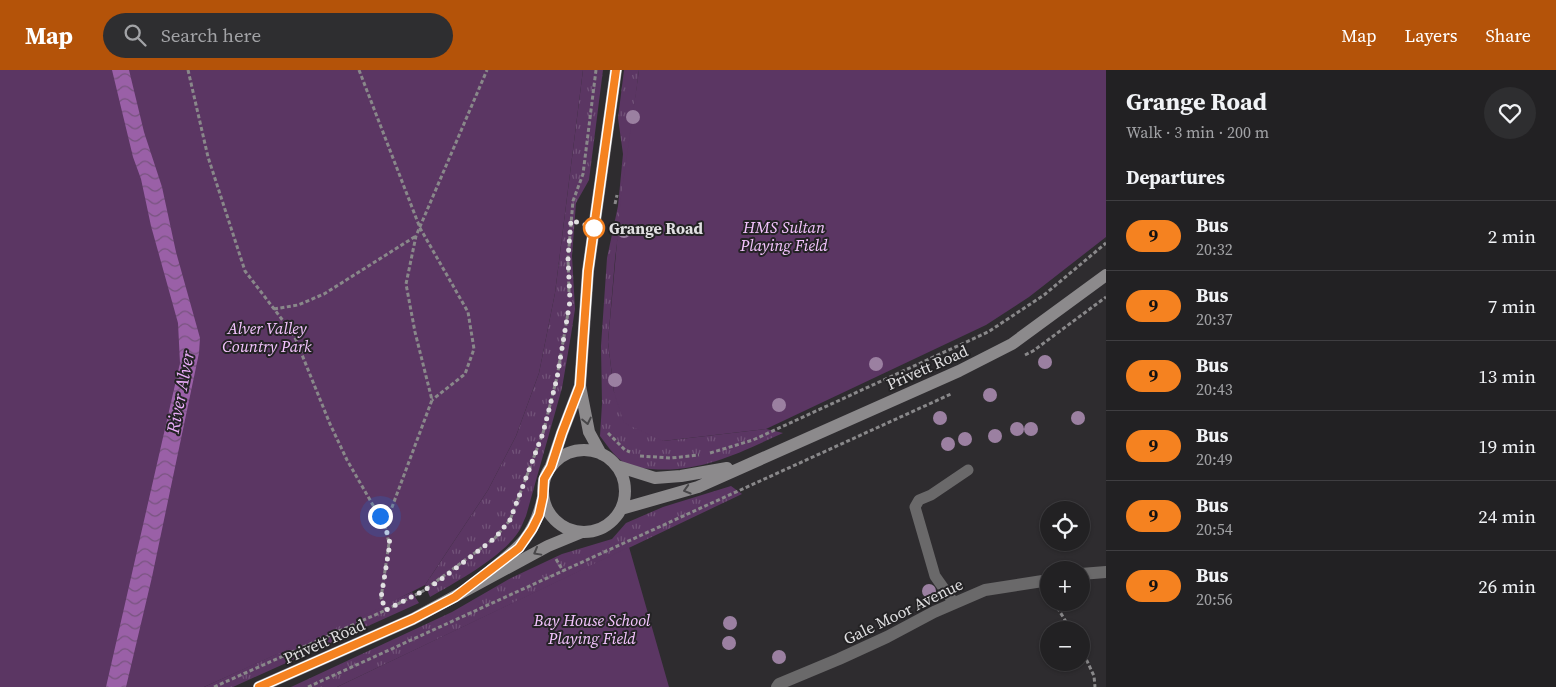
<!DOCTYPE html>
<html lang="en">
<head>
<meta charset="utf-8">
<style>
	body { margin:0; font-family:"Source Serif 4",serif; background:#2e2e30; color:#f1f3f6; height:100vh; display:flex; flex-direction:column; font-size:19px; white-space:nowrap }
	* { box-sizing:border-box; margin:0 }
	p { font-size:16px; color:#a2a3a6 }
	.icon { flex:none; width:28px; height:28px; fill:none; stroke:currentColor; stroke-width:2; stroke-linecap:round; stroke-linejoin:round }
	.map { position:relative; flex:1; overflow:hidden }
	.drawer { display:flex; flex-direction:column; background:#222123; width:450px }
	.drawer>* { flex:none }
	.badge { padding:0 10px; border-radius:16px; font-size:18px; line-height:32px }
	.buttons { position:absolute; left:1040px; top:431px; display:grid; gap:10px }
	.buttons a { display:grid; place-items:center; width:50px; height:50px; border-radius:50%; background:#222123; box-shadow:0 1px 4px #0004,0 0 0 1px #3f3e41; font-size:25px }
	.you { position:absolute; width:25px; height:25px; margin:-12px; border:4px solid #fff; border-radius:50%; background:#1a73e8; box-shadow:0 0 0 8px #1a73e833 }
	.map>.badge { position:absolute; translate:-50% -50%; box-shadow:0 0 0 2px #fff }
	h2 { padding:0 20px; font-size:19px; line-height:45px }
	.round { display:grid; place-items:center; flex:none; width:52px; height:52px; border-radius:26px; background:#2e2e30 }
	.headline { display:flex; align-items:center; justify-content:space-between; height:85px; padding:0 20px }
	h1 { font-size:24px; font-weight:700; line-height:38px }
	ul { padding:0; list-style:none }
	li { display:flex; align-items:center; gap:15px; height:70px; padding:0 20px; border-top:1px solid #3f3e41 }
	li div { flex:1 }
	li b { display:block; font-size:19px }
	li em { font-style:normal }
	li .badge { min-width:55px; font-weight:700; text-align:center }
	header { display:flex; align-items:center; gap:30px; box-sizing:border-box; height:70px; padding:0 25px; background:#b45309; color:#fff }
	header strong { font-size:24px }
	nav { display:flex; gap:28px; margin-inline-start:auto; font-size:18px }
	.search { width:350px; height:45px; background:#2e2e30; display:flex; align-items:center; gap:12px; box-sizing:border-box; padding:0 18px; border-radius:28px; color:#a2a3a6; font-size:19px }
	main { display:flex; flex:1; min-height:0 }
	.map>svg:first-child { display:block }
	.grass { fill:url(#grass-tufts) }
	.park { fill:#5b3663 }
	.water { fill:url(#water-waves) }
	.lines { fill:none; stroke-linecap:round; stroke-linejoin:round }
	.path { stroke:#89888a; stroke-width:3; stroke-dasharray:4 2.5; stroke-linecap:butt }
	.lane { stroke:#6a696a; stroke-width:11 }
	.street { stroke:#6a696a; stroke-width:12 }
	.secondary { stroke:#8c8a8c; stroke-width:12 }
	.tree { fill:#9b80a1 }
	.oneway { stroke:#484749 }
	.line-casing { stroke:#fff; stroke-width:11 }
	.line { stroke:#f58220; stroke-width:8 }
	.walk { stroke:#e1e0e2; stroke-width:5; stroke-dasharray:0 9 }
	.stop-dot { fill:#fff; stroke:#f58220; stroke-width:2.5 }
	.labels { text-anchor:middle; dominant-baseline:central; stroke-width:4; stroke-linejoin:round; paint-order:stroke }
	.park-label { font-size:16px; font-style:italic; fill:#f5c5ff; stroke:#242325 }
	.stop-label { font-size:16px; font-weight:bold; fill:#e1e0e2; stroke:#242325; text-anchor:start }
	.street-label { font-size:16px; fill:#e1e0e2; stroke:#242325 }
	.water-label { font-size:18px; font-style:italic; fill:#ecaefa; stroke:#242325 }
</style>
</head>
<body>
<header>
<strong>Map</strong>
<div class="search"><svg class="icon" aria-label="search" viewBox="0 0 24 24"><circle cx="10" cy="10" r="6"/><path d="M15 15l6 6"/></svg>Search here</div>
<nav><a>Map</a><a>Layers</a><a>Share</a></nav>
</header>
<main>
<div class="map">
<svg width="1106" height="617" viewBox="0 0 1106 617">
	<defs>
		<pattern id="grass-tufts" width="24" height="20" patternUnits="userSpaceOnUse" patternTransform="scale(1.25)"><rect width="24" height="20" fill="#5b3663"/><path d="M3 7l-1-3M5 7V3M7 7l1-3M15 17l-1-3M17 17v-4M19 17l1-3" fill="none" stroke="#725379"/></pattern>
		<pattern id="water-waves" width="16" height="10" patternUnits="userSpaceOnUse" patternTransform="scale(1.25)"><rect width="16" height="10" fill="#9a60a7"/><path d="M0 5q4-4 8 0t8 0" fill="none" stroke="#78547f"/></pattern>
	</defs>
	<rect width="100%" height="100%" fill="#2e2c2f"/>
	<path class="grass" d="M583,0H603L589,110L576,133L572,186L575,239L571,265L562,318L526,446C523,452 521,459 517,464C500,488 456,512 430,527L425,515L488,420L516,366L539,303L555,223Z
		M624,0H639L615,189L608,272L614,322L663,371L766,359L783,363C739,383 701,403 651,399C645,398 638,399 632,397C617,391 609,378 600,366L602,334L601,276L607,188L618,136L623,84L618,48Z
		M731,416L742,424L337,617H291L452,542L511,508L562,484L612,469L626,453L663,437Z
		M412,522L419,533L233,617H204Z"/>
	<path class="park" d="M0,0H583L555,223L539,303L516,366L488,420L425,515L378,539L204,617H0Z
		M639,0H1106V167L1029,227L986,255L766,359L663,371L624,353L614,322L608,272L621,127Z
		M629,477L669,617H337Z"/>
	<path class="water" d="M112,0H129L144,62L162,117L176,182L200,268L199,283L152,507L126,617H106L180,293L178,253L151,156L141,109L133,87Z"/>
	<g class="lines">
		<path class="path" d="M188,0L208,87L245,201L294,265L330,354L347,390L385,456L389,473L381,528L386,540
			M359,0L420,158L468,242L474,279L465,304L432,330
			M615,134L617,125
			M569,222L568,188L573,131L583,104L596,0
			M274,239L298,235L324,224L416,166
			M1025,285L1033,281L1106,227
			M608,363L625,380L630,382
			M710,383L753,370L988,262L1044,225L1106,173
			M640,386L671,388L699,385
			M385,456L432,330L415,262L406,214L416,166L487,0
			M556,489L563,501
			M1054,532L1071,560
			M1081,578L1094,606L1095,617
			M214,617L386,540L423,521L495,468L510,450L543,363L557,307L568,243
			M308,617L951,324"/>
		<path class="lane" d="M954,533L935,506L915,437L919,430L931,425L968,400"/>
		<path class="street" d="M1081,504L1106,502
			M777,617L779,614L839,589L887,567L934,542L985,520L1049,510"/>
		<path class="secondary" d="M543 421a41 41 0 1 1 82 0a41 41 0 1 1-82 0Z
			M601,384L589,362L580,316L588,201L616,0
			M551,396L562,363L580,316
			M617,396L655,408L681,406L727,398
			M621,439L698,417L959,301L1012,274L1106,205
			M491,500C520,477 535,465 543,427
			M259,617L413,549L548,476L582,462"/>
	</g>
	<g class="tree">
		<circle cx="633" cy="47" r="7"/>
		<circle cx="624" cy="161" r="7"/>
		<circle cx="1045" cy="292" r="7"/>
		<circle cx="876" cy="294" r="7"/>
		<circle cx="615" cy="310" r="7"/>
		<circle cx="990" cy="325" r="7"/>
		<circle cx="779" cy="335" r="7"/>
		<circle cx="940" cy="348" r="7"/>
		<circle cx="1078" cy="348" r="7"/>
		<circle cx="1017" cy="359" r="7"/>
		<circle cx="1031" cy="359" r="7"/>
		<circle cx="995" cy="366" r="7"/>
		<circle cx="965" cy="369" r="7"/>
		<circle cx="948" cy="374" r="7"/>
		<circle cx="929" cy="521" r="7"/>
		<circle cx="730" cy="553" r="7"/>
		<circle cx="729" cy="573" r="7"/>
		<circle cx="779" cy="587" r="7"/>
	</g>
	<defs><path id="oneway-chevron" d="M-2-3.5L2.5 0L-2 3.5" fill="none" stroke-width="1.6" stroke-linecap="round" stroke-linejoin="round" transform="scale(1.25)"/></defs>
	<g class="oneway">
		<use href="#oneway-chevron" transform="translate(587 351) rotate(78)"/>
		<use href="#oneway-chevron" transform="translate(687 420) rotate(164)"/>
		<use href="#oneway-chevron" transform="translate(537 482) rotate(151)"/>
	</g>
	<g class="lines">
		<defs>
			<path id="line" d="M259,617L413,549L455,527L519,478L532,459L539,445L543,427L544,409L551,397L562,363L580,316L588,201L616,0"/>
		</defs>
		<use href="#line" class="line-casing"/>
		<use href="#line" class="line"/>
		<path class="walk" d="M380,446L385,456L390,473L381,528L386,540L423,521L439,511L495,468L510,450L543,363L557,308L570,231L568,188L571,150L594,158"/>
	</g>
	<circle class="stop-dot" cx="594" cy="158" r="10"/>
	<g class="labels">
		<g class="park-label">
			<text x="784" y="157">HMS Sultan<tspan x="784" dy="18">Playing Field</tspan></text>
			<text x="267" y="258">Alver Valley<tspan x="267" dy="18">Country Park</tspan></text>
			<text x="592" y="550">Bay House School<tspan x="592" dy="18">Playing Field</tspan></text>
		</g>
		<g class="stop-label">
			<text x="609" y="158">Grange Road</text>
		</g>
		<g class="street-label">
			<text transform="translate(927 297) rotate(-24)">Privett Road</text>
			<text transform="translate(903 541) rotate(-26)">Gale Moor Avenue</text>
			<text transform="translate(324 571) rotate(-24)">Privett Road</text>
		</g>
		<g class="water-label">
			<text transform="translate(180 322) rotate(-79)">River Alver</text>
		</g>
	</g>
</svg>
<div class="buttons">
<a><svg class="icon" aria-label="locate" viewBox="0 0 24 24"><circle cx="12" cy="12" r="6"/><path d="M12 2v4M12 18v4M2 12h4M18 12h4"/></svg></a>
<a>+</a>
<a>−</a>
</div>
<div class="you" style="left:380px;top:446px"></div>
</div>
<section class="drawer">
<div class="headline"><div><h1>Grange Road</h1><p>Walk · 3 min · 200 m</p></div><a class="round"><svg class="icon" aria-label="heart" viewBox="0 0 24 24"><path d="M12 20l-8-8c-3-5 5-10 8-4 3-6 11-1 8 4z"/></svg></a></div>
<h2>Departures</h2>
<ul>
<li><span class="badge" style="background:#f58220;color:#111">9</span><div><b>Bus</b><p>20:32</p></div><em>2 min</em></li>
<li><span class="badge" style="background:#f58220;color:#111">9</span><div><b>Bus</b><p>20:37</p></div><em>7 min</em></li>
<li><span class="badge" style="background:#f58220;color:#111">9</span><div><b>Bus</b><p>20:43</p></div><em>13 min</em></li>
<li><span class="badge" style="background:#f58220;color:#111">9</span><div><b>Bus</b><p>20:49</p></div><em>19 min</em></li>
<li><span class="badge" style="background:#f58220;color:#111">9</span><div><b>Bus</b><p>20:54</p></div><em>24 min</em></li>
<li><span class="badge" style="background:#f58220;color:#111">9</span><div><b>Bus</b><p>20:56</p></div><em>26 min</em></li>
</ul>
</section>
</main>
</body>
</html>
